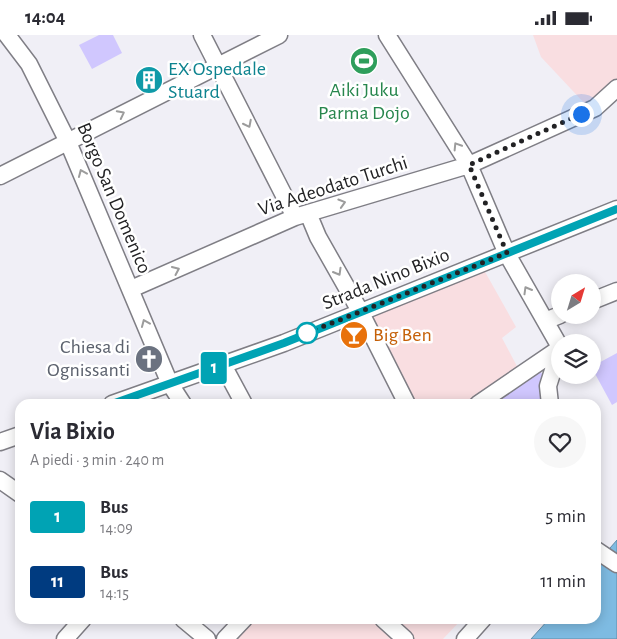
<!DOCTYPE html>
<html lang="it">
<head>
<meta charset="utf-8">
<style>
	body { margin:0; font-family:"Alegreya Sans",sans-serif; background:#f7f7f7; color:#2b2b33; height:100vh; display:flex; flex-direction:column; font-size:19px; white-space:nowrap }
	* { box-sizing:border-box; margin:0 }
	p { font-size:16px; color:#7c7c81 }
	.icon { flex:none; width:28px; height:28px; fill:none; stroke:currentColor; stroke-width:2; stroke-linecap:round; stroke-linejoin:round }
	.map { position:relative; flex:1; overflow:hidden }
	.panel { position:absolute; left:15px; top:364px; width:586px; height:225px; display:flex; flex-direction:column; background:#fff; border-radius:15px; box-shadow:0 2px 12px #0003 }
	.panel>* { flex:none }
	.badge { padding:0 10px; border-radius:4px; font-size:18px; line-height:32px }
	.needle { width:32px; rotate:38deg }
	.controls { position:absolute; left:551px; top:239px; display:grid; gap:10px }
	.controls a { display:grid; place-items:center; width:50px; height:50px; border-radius:50%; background:#fff; box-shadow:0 2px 12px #0003; font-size:25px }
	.you { position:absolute; width:25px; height:25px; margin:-12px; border:4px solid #fff; border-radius:50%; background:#1a73e8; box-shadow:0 0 0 8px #1a73e833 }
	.map>.badge { position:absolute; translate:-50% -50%; box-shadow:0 0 0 2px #fff }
	.round { display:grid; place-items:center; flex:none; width:52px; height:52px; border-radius:26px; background:#f7f7f7 }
	.head { display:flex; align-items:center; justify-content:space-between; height:85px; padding:0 15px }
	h1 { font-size:24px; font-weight:700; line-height:38px }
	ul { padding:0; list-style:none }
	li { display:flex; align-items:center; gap:15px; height:65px; padding:0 15px }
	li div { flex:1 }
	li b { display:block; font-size:19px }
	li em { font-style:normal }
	li .badge { min-width:55px; font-weight:700; text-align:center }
	.status { display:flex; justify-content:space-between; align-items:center; height:35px; padding:0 25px; background:#fff; direction:ltr }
	.status svg { height:14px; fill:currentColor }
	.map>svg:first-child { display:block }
	.education { fill:#f9dee1 }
	.green { fill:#d0c7fe }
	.water { fill:#7ebbe2; stroke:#628da9 }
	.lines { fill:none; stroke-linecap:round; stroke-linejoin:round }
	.minor-casing { stroke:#7f7e85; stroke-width:19 }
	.minor { stroke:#fff; stroke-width:16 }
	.oneway { stroke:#9c9c9c }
	.line-casing { stroke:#fff; stroke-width:11 }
	.line { stroke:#00a3b4; stroke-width:8 }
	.walk { stroke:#222224; stroke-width:5; stroke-dasharray:0 9 }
	.stop-dot { fill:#fff; stroke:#00a3b4; stroke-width:2.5 }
	.labels { text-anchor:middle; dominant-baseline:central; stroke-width:5; stroke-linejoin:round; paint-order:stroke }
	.culture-label { font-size:20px; fill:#0d838f; stroke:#fff; text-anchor:start }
	.leisure-label { font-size:20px; fill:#27864d; stroke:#fff }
	.street-label { font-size:20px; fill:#222224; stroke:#fff }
	.food-label { font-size:20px; fill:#c56008; stroke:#fff; text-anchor:start }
	.worship-label { font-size:20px; fill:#5b616d; stroke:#fff; text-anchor:end }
</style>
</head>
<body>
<div class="status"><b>14:04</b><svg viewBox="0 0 49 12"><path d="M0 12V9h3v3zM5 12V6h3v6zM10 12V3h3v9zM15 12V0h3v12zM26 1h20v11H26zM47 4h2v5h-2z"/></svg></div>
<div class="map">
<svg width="617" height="604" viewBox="0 0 617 604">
	<rect width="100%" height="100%" fill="#f0eff6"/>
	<path class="education" d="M533,0H617V46L586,70L541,22Z
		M484,235L516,292L502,303L519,335L468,369H412L368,280Z
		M251,584H462L443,604H231Z"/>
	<path class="green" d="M99,0H113L122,18L92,34L79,10Z
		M617,318V367L612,370L593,335V331Z
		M541,337L543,341L544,369H492L536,338Z"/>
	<path class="water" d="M617,505V604H531L549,584H596V529Z"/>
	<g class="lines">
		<defs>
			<path id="minor" d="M7,0L29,29L68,107L170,349L183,369
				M202,0L295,182
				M387,0L469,130L507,219L560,312
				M0,141L279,0
				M308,178L318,202L360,276L407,369
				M131,254L295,182L469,130L595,73L617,53
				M592,266L617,256
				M545,286L560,280
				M223,330L244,369
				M112,369L284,308L617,174
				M478,369L560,313
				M550,369L548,351L560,313
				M0,407L20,400
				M0,445L20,459
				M596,515L617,529
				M183,584L207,604
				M383,584L405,604
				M65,604L83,584
				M225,604L244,584
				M465,604L483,584"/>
		</defs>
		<use href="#minor" class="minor-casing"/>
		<use href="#minor" class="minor"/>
	</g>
	<defs><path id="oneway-chevron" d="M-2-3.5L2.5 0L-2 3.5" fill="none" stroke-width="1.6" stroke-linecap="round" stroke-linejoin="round" transform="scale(1.25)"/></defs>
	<g class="oneway">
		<use href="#oneway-chevron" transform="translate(121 79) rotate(-27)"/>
		<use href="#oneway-chevron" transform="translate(248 89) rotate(63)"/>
		<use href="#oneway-chevron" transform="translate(457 111) rotate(-122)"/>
		<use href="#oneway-chevron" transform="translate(82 138) rotate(-113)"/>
		<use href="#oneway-chevron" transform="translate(342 168) rotate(-17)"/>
		<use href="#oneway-chevron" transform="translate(176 235) rotate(-24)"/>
		<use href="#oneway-chevron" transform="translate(338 237) rotate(60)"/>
		<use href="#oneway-chevron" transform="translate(527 255) rotate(-120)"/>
		<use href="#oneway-chevron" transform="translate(145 288) rotate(-113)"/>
	</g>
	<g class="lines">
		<defs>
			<path id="line" d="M112,369L284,308L617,174"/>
		</defs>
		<use href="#line" class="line-casing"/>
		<use href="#line" class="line"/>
		<path class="walk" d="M307,298L507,218L469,130L581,79"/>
	</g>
	<defs>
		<symbol id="stadium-disc" viewBox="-11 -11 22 22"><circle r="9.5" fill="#2e9e5b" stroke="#fff"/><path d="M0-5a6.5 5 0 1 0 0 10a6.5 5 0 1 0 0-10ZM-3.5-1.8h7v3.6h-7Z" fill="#fff"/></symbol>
		<symbol id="building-disc" viewBox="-11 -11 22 22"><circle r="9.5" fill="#0f9aa8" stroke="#fff"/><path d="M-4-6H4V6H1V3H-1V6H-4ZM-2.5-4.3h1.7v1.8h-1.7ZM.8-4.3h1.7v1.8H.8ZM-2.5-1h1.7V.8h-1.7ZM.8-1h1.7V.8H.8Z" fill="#fff"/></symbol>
		<symbol id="bar-disc" viewBox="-11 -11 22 22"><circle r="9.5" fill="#e8710a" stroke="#fff"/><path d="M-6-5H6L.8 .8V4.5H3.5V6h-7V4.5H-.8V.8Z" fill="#fff"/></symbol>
		<symbol id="church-disc" viewBox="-11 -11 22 22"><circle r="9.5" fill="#6b7280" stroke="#fff"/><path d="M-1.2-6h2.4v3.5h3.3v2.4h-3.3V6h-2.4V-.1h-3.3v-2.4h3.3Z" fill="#fff"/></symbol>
	</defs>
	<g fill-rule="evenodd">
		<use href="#stadium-disc" x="348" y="10" width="32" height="32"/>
		<use href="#building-disc" x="133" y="29" width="32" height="32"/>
		<use href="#bar-disc" x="338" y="284" width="32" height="32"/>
		<use href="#church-disc" x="133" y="308" width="32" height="32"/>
	</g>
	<circle class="stop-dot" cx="307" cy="298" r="10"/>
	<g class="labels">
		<g class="culture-label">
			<text x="168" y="34">EX Ospedale<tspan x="168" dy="23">Stuard</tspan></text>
		</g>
		<g class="leisure-label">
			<text x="364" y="55">Aiki Juku<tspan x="364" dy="23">Parma Dojo</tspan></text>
		</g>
		<g class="street-label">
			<text transform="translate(333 151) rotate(-18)">Via Adeodato Turchi</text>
			<text transform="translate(114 163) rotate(67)">Borgo San Domenico</text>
			<text transform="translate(386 244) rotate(-22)">Strada Nino Bixio</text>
		</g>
		<g class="food-label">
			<text x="373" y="300">Big Ben</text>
		</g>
		<g class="worship-label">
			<text x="130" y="312">Chiesa di<tspan x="130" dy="23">Ognissanti</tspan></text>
		</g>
	</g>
</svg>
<div class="controls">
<a><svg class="needle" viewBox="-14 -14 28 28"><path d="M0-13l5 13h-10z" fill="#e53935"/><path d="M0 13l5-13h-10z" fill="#7c7c81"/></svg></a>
<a><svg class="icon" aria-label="layers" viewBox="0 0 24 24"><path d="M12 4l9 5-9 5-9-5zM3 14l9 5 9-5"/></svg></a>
</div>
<div class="you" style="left:581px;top:79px"></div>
<b class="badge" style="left:214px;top:333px;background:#00a3b4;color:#fff">1</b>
<section class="panel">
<div class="head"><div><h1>Via Bixio</h1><p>A piedi · 3 min · 240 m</p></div><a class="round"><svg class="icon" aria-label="heart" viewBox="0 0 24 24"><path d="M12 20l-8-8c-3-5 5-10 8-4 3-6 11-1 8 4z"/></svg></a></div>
<ul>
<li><span class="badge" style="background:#00a3b4;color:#fff">1</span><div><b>Bus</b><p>14:09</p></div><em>5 min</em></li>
<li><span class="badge" style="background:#003b80;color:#fff">11</span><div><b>Bus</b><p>14:15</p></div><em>11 min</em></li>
</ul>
</section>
</div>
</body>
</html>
